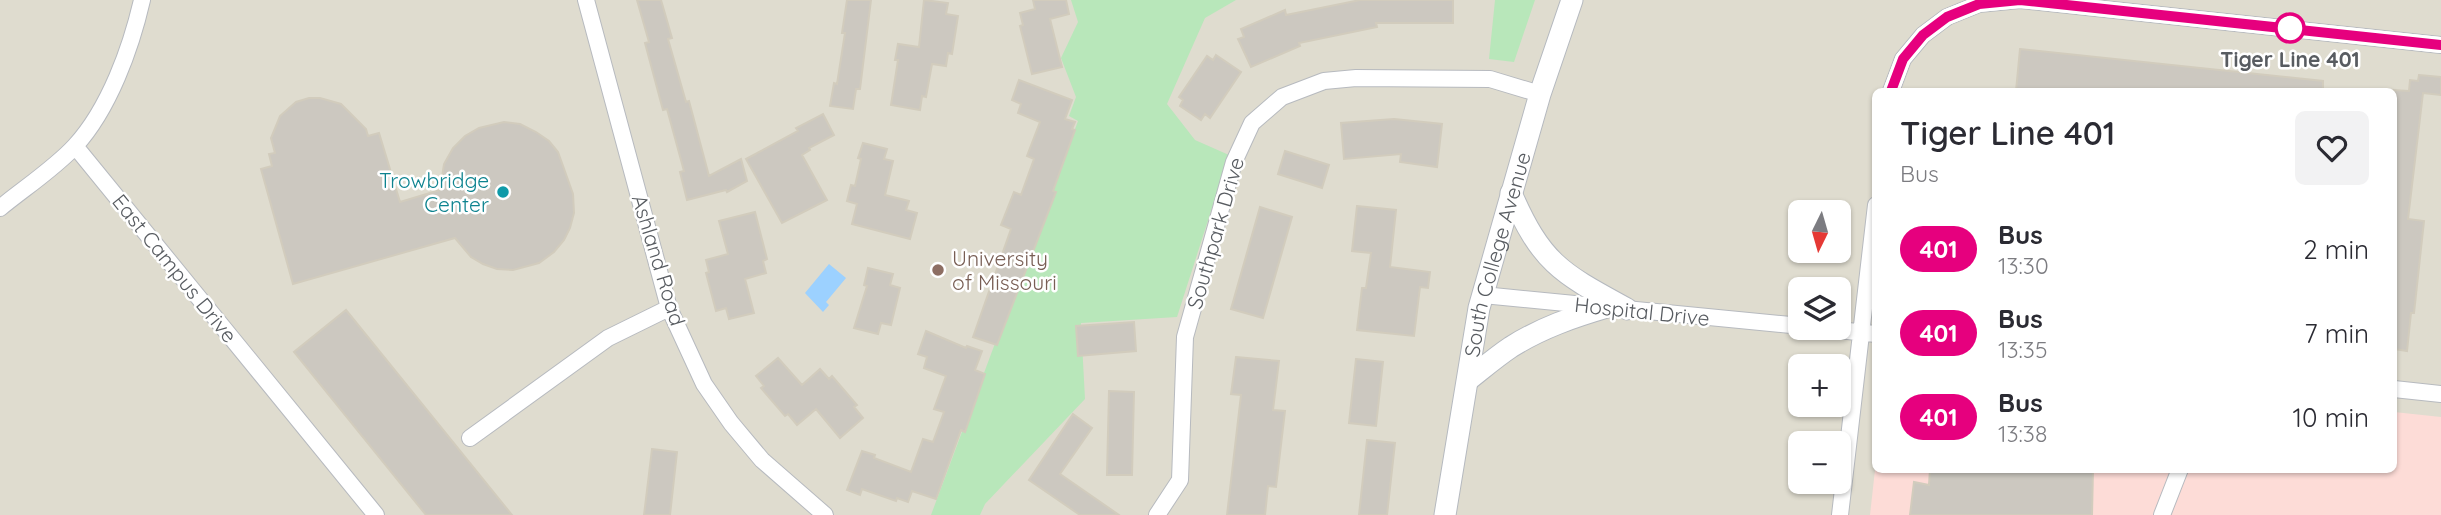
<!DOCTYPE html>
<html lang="en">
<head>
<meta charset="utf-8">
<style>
	body { margin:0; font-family:Quicksand,sans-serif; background:#f2f2f3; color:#2b2b33; height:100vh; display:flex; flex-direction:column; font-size:26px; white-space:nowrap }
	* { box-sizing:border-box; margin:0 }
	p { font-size:23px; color:#7c7c81 }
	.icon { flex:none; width:38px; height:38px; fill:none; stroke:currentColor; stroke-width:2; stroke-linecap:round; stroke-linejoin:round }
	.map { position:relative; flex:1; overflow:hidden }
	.sheet { position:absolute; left:1872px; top:88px; width:525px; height:385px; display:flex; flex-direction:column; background:#fff; border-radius:10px; box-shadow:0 2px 5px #0004 }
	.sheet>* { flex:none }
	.badge { padding:0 14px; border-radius:23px; font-size:24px; line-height:46px }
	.needle { width:46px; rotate:185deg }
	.controls { position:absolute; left:1788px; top:200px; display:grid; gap:14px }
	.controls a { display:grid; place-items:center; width:63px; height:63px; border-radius:10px; background:#fff; box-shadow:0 2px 5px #0004; font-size:35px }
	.map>.badge { position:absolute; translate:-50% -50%; box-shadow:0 0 0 4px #fff }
	.round { display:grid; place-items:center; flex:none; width:74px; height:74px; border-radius:10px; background:#f2f2f3 }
	.overview { display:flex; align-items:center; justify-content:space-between; height:119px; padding:0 28px }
	h1 { font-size:33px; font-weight:600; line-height:52px }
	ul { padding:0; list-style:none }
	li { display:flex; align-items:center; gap:21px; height:84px; padding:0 28px }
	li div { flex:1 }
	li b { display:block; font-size:26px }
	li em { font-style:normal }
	li .badge { min-width:77px; font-weight:700; text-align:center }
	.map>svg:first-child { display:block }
	.education { fill:#dfdccf; fill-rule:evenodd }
	.medical { fill:#fddcd7 }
	.green { fill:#b8e7ba }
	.water { fill:#9cd1ff }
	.building { fill:#ccc8c0; stroke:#d2ccbd; stroke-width:2 }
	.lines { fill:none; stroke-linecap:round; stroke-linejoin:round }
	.street-casing { stroke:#b7babf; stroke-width:18 }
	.secondary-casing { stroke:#b5b9bf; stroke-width:23 }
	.street { stroke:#fff; stroke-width:16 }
	.secondary { stroke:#fff; stroke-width:21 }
	.line-casing { stroke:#fff; stroke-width:16 }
	.line { stroke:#e6007e; stroke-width:10 }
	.stop-dot { fill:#fff; stroke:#e6007e; stroke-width:3.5 }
	.culture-dot { fill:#0f9aa8; stroke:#fff; stroke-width:2.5 }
	.education-dot { fill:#8d6e63; stroke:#fff; stroke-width:2.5 }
	.labels { text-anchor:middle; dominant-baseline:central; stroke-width:5; stroke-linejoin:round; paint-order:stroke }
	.stop-label { font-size:21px; font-weight:bold; fill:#585c61; stroke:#fff }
	.culture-label { font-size:21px; fill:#0d838f; stroke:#fff; text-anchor:end }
	.street-label { font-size:21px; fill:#585c61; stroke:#fff }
	.education-label { font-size:21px; fill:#785e54; stroke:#fff; text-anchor:start }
</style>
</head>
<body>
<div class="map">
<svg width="2441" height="515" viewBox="0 0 2441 515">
	<rect width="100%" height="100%" fill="#edeadf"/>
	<path class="education" d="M0,0H2441V515H0ZM1876,91H2394V469H1876ZM1801,212H1839V250H1801ZM1801,289H1839V327H1801ZM1801,366H1839V404H1801ZM1801,443H1839V481H1801Z"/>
	<path class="medical" d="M2394,412L2441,417V515H1870L1876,461V469H2394Z"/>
	<path class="green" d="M1071,0H1236L1205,18L1167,104L1195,140L1229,155L1177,317L1081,323L1085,399L985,504L980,515H931L1078,121L1069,116L1076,97L1061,58L1078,22Z
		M1495,0H1535L1514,62L1489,59Z"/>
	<path class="water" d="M829,264L846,278L826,302L829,305L823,312L805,293Z"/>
	<path class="building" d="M637,0H661L672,38L668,39L686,102L689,101L709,176L741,159L747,181L727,192L726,190L687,200L680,172L684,171L667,109L663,110L645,43L649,42Z
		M847,0H871L860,89H856L853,109L830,106L834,83L837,84L845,33H842Z
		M924,0L948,3L946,14L958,16L952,54L948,53L946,66L932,64L926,97L922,96L920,110L891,105L898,60H895L898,44L919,47Z
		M1033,0H1066L1069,14L1050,19L1062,67L1032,74L1020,26L1023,25L1020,13L1035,9Z
		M1360,0H1453V23H1376L1377,27L1299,43L1300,46L1251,67L1238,39L1244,37L1241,29L1285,10L1286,15Z
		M2020,49L2323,81V91H2016Z
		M1216,55L1241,72L1210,118L1205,114L1201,120L1180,106L1183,100L1179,97L1207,56L1213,60Z
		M2419,75L2441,77V95L2423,93L2408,219L2424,221L2414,313H2411L2407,351L2394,349V90L2409,91L2410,80L2418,81Z
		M1019,80L1072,100L1065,119L1075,122L1072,129L1075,130L1053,191L1056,192L997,345L973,337L1011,229L1001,225L1014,192L1021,195L1034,159L1027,156L1040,122L1018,113L1021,104L1012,100Z
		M309,98H320L341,104L366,129L368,136L379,133L400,202L440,190L444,164L453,148L465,136L479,128L504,122L520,124L536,132L549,141L558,152L573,194L574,213L570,228L564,240L554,252L539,263L513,270L497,269L483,264L471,257L455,238L293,284L261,169L272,166L269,154L275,153L271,138L280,116L296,102Z
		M823,114L834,135L809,148L810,150L802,155L827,200L782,223L746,159L798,131L796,128Z
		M1394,119L1442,124L1437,167L1400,162L1401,154L1344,159L1341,123Z
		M863,143L887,149L884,159L893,161L885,195L909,201L906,210L917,213L910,239L852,224L857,204L847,201L851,185L855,186L861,159L858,158Z
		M1285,151L1329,165L1322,188L1278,174Z
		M1357,206L1396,210L1390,267L1430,272L1428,288L1420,287L1414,336L1357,330L1362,288H1366L1371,253L1352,251Z
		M1260,207L1292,217L1263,318L1231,309Z
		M755,212L767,259L763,261L766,273L745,279L754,313L729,319L726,308L716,311L706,273L709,272L706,260L728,254L719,221Z
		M868,268L893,274L890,285L900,288L891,325L881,323L878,334L854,328L867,286L864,285Z
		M346,310L512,515H426L294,352Z
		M1134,322L1136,351L1078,356L1076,326Z
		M926,331L966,348L967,346L982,351L975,370L985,374L965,432L961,430L936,499L912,491L908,502L897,498L896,501L862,489L860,495L847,490L862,451L875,455L874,458L911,472L923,439L933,442L944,412L934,409L946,376L924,368L927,357L918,354Z
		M1236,357L1279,361L1273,410L1285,411L1276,487L1268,486L1265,515H1227L1241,395L1231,394Z
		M778,358L802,385L820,369L829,379L832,376L857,405L854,407L863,418L840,438L816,409L797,425L788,414L785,416L761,388L764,386L756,376Z
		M1356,359L1383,362L1376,426L1349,423Z
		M1109,391L1134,392L1132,475H1107Z
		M1073,414L1092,428L1060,474L1119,515H1080L1029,480Z
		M1367,440L1395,443L1387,515H1359Z
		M652,449L677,452L670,515H644Z
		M1930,469H2093L2092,515H1910L1914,482L1929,485Z"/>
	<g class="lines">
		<defs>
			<path id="street" d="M586,0L669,308L704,384L731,423L762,460L825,515
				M1891,91L1903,59L1923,35L1947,17L1979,4L2020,0L2441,45
				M75,146L376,515
				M0,208C23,189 55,168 75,146C109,109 131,48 142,0
				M1483,295L1801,326
				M1810,327L1876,334
				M2394,389L2441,394
				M470,438L608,338L669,308
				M1157,515L1180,480L1185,337L1234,162L1252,123L1282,97L1324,81L1356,78L1490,79L1540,94
				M1840,515L1876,205
				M2162,515L2180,469"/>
			<g id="secondary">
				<path d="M1511,193C1542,264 1561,273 1627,309"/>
				<path d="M1468,380C1482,369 1496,357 1511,347C1541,328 1573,317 1607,307"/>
				<path id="s1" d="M1445,515L1479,308L1540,94L1572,0"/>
			</g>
		</defs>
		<use href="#street" class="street-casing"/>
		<use href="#secondary" class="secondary-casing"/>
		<use href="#street" class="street"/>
		<use href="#secondary" class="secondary"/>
	</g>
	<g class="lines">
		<defs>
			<path id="line" d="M1891,91L1903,59L1923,35L1947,17L1979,4L2020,0L2441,45"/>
		</defs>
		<use href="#line" class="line-casing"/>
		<use href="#line" class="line"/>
	</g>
	<circle class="stop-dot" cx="2290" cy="28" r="14"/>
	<circle class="culture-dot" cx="503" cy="192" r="7"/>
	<circle class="education-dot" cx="938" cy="270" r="7"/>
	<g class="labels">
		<g class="stop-label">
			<text x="2290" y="59">Tiger Line 401</text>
		</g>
		<g class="culture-label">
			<text x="489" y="180">Trowbridge<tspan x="489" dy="24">Center</tspan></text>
		</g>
		<g class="street-label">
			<text transform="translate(1215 233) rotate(-74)">Southpark Drive</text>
			<text stroke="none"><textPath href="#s1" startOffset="266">South College Avenue</textPath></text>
			<text transform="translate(659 260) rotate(73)">Ashland Road</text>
			<text transform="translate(175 268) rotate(51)">East Campus Drive</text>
			<text transform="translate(1642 311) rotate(6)">Hospital Drive</text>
		</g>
		<g class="education-label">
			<text x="952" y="258">University<tspan x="952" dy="24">of Missouri</tspan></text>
		</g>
	</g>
</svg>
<div class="controls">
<a><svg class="needle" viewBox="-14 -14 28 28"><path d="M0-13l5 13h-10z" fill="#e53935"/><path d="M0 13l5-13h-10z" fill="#7c7c81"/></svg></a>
<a><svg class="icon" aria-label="layers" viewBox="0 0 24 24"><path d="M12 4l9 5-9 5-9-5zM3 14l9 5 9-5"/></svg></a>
<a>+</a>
<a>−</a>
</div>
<section class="sheet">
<div class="overview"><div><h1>Tiger Line 401</h1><p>Bus</p></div><a class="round"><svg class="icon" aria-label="heart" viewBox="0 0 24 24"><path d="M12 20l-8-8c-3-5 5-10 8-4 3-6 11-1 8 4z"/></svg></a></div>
<ul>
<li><span class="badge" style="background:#e6007e;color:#fff">401</span><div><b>Bus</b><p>13:30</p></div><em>2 min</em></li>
<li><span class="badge" style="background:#e6007e;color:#fff">401</span><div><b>Bus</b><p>13:35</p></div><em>7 min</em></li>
<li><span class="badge" style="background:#e6007e;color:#fff">401</span><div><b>Bus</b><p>13:38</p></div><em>10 min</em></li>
</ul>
</section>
</div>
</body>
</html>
